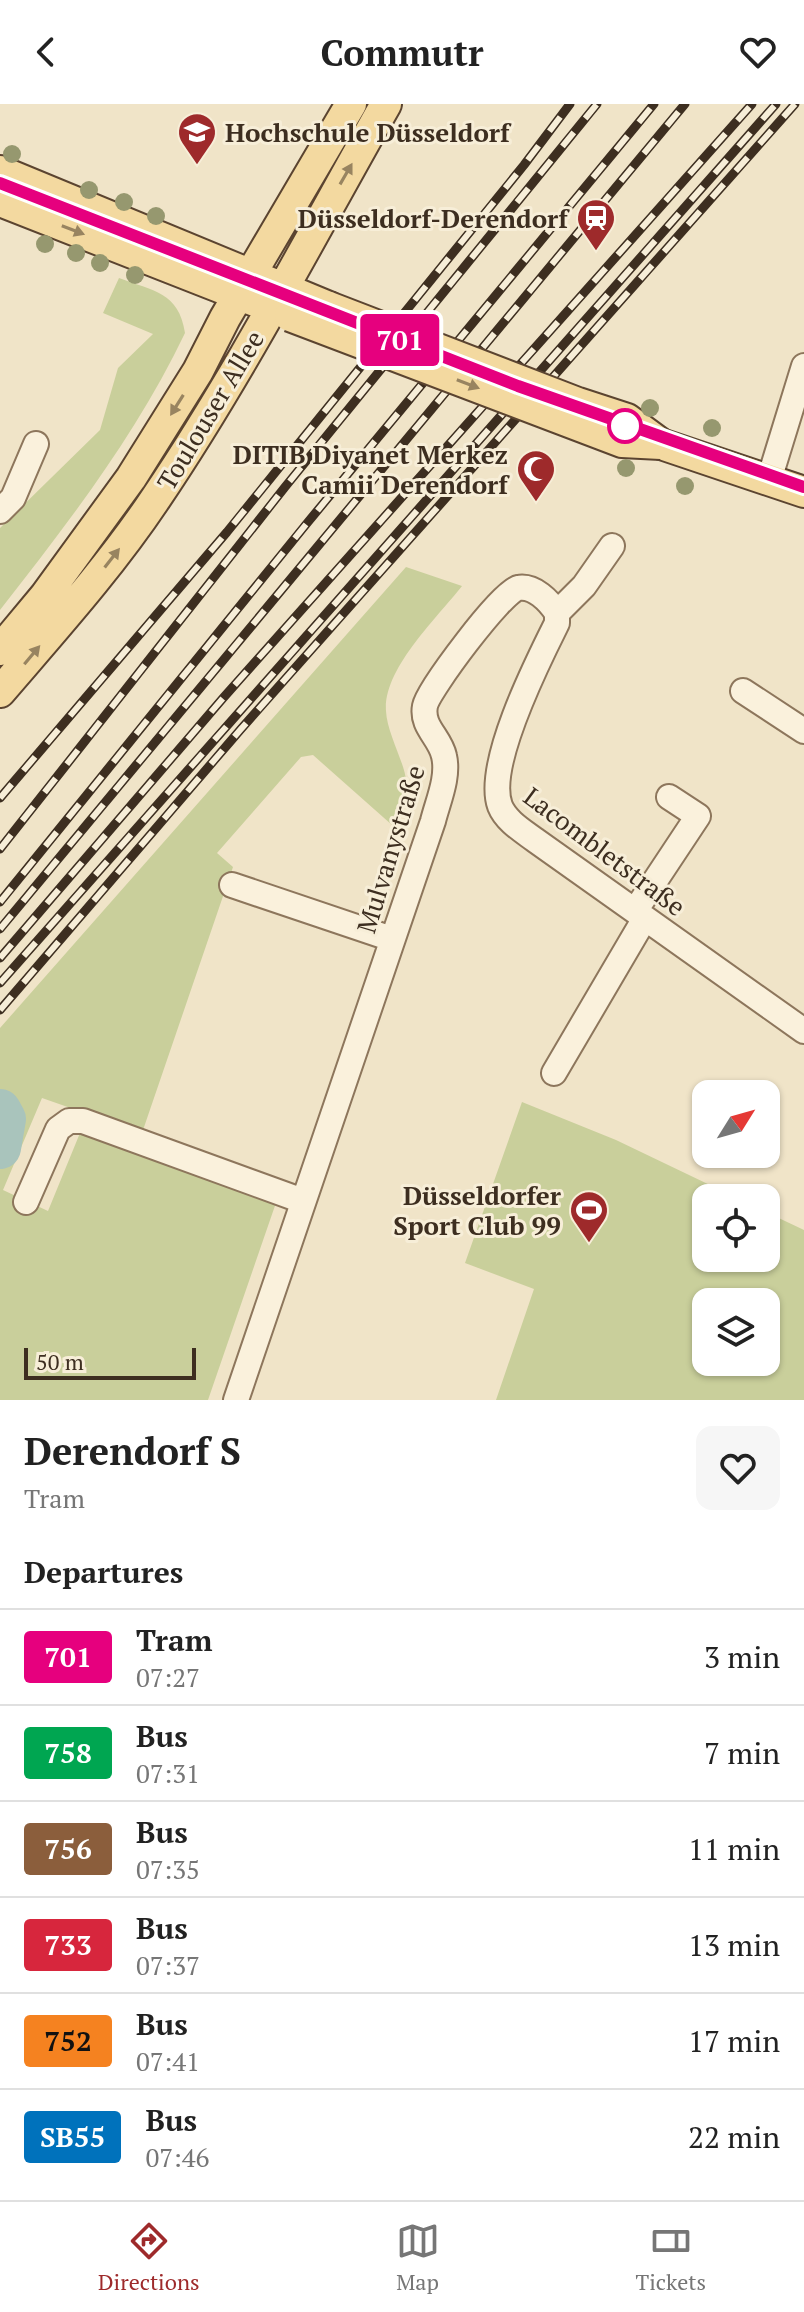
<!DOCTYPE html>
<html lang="en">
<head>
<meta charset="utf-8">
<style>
	body { margin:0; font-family:"PT Serif",serif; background:#f6f6f6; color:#222; height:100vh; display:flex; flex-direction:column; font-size:30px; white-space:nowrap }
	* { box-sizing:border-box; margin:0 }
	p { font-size:26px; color:#767676 }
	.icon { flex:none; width:44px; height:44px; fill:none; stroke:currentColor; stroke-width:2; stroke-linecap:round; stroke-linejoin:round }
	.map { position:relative; height:1296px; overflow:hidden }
	.panel { display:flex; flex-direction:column; background:#fff; flex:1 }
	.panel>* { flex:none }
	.badge { padding:0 16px; border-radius:6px; font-size:28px; line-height:52px }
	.needle { width:52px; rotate:53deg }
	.controls { position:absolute; left:692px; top:976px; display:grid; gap:16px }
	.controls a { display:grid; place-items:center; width:88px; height:88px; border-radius:16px; background:#fff; box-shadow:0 2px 6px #0004; font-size:40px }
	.scale { position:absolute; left:24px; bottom:20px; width:172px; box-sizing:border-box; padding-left:8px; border:4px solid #3d2e20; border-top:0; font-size:22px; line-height:28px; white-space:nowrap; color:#3d2e20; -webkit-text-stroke:6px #f7eed8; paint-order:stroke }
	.map>.badge { position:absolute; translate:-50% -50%; box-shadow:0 0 0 4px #fff }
	h2 { padding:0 24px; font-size:30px; line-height:72px }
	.round { display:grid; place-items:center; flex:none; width:84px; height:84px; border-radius:16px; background:#f6f6f6 }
	.head { display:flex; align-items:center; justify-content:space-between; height:136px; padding:0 24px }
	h1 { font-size:38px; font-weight:600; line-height:60px }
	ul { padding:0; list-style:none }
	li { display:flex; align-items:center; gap:24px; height:96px; padding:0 24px; border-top:2px solid #e0e0e0 }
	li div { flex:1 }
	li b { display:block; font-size:30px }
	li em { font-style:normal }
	li .badge { min-width:88px; font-weight:700; text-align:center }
	header { display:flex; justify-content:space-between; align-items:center; height:104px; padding:0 24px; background:#fff; font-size:36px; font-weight:600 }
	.dock { display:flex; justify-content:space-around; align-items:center; height:112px; border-top:2px solid #e0e0e0; background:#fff; font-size:22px; color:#767676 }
	.dock a { display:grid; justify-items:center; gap:4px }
	.dock .current { color:#9e2a2b }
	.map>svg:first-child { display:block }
	.green { fill:#c9cf9b; fill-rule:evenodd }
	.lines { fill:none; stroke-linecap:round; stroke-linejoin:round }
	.river { stroke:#a9c4bc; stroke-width:42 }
	.minor-casing { stroke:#8d765c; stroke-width:28 }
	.major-casing { stroke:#5b4430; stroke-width:34 }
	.minor { stroke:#faf1dc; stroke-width:24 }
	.major { stroke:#f3d9a0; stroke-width:30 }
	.tram { stroke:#3d2e20; stroke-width:2 }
	.rail-casing { stroke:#3d2e20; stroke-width:9 }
	.rail { stroke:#f7eed8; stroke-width:6; stroke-dasharray:18; stroke-linecap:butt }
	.major-bridge-casing { stroke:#5b4430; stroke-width:34; stroke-linecap:butt }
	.major-bridge { stroke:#f3d9a0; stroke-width:30 }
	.tree { fill:#96986f }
	.oneway { fill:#988460 }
	.line-casing { stroke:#fff; stroke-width:18 }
	.line { stroke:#e6007e; stroke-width:12 }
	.stop-dot { fill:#fff; stroke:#e6007e; stroke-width:4 }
	.labels { text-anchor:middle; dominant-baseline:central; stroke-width:6; stroke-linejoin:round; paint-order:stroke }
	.poi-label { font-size:26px; font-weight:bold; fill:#3d2e20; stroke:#f7eed8; text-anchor:end }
	.street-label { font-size:26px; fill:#3d2e20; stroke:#f7eed8 }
</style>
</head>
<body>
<header><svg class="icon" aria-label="back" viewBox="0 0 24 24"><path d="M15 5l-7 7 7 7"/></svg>Commutr<svg class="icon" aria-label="heart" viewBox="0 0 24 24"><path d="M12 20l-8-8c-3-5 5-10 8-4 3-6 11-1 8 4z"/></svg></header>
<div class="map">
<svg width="804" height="1296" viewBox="0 0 804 1296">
	<rect width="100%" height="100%" fill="#f0e4c8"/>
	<path class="green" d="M119,174C153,187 179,188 185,229C137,330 68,419 0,506V424L100,326L118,264L153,230L103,209Z
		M406,463L462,482C437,514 383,565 386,607C387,630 407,663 406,679C406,692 396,709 392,721L313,651L301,653L217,749L233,763L142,1029L42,994L3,1086L48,1107L80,1029L90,1022L278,1093L208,1296H0V924Z
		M522,998L616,1036L737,1094H706V1154H766V1108L804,1126V1296H496L534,1185L465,1159ZM706,1198H766V1258H706Z"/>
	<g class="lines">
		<path class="river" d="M0,1006L5,1015L0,1044"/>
		<defs>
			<path id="minor" d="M769,376L804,262
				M0,407L13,394L36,340
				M557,509V519C538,557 485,661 500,702C506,717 523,727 535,736L804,927
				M557,509L584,482L612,442
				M743,587L804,627
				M232,781L392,835
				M635,807L698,712L669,693
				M554,969L645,814
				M26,1098L58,1025L69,1017H83L303,1097
				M236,1296L433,717C438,697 449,673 444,652C440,633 421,623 425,602C428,586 503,486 518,484C534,481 549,497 557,509"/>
			<path id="major" d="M0,67L329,203
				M0,97L255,197
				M661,340L804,388
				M0,546L45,492L131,374L198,267L225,214L351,0
				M0,588C54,525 110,463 156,394C241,268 311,132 386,0"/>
		</defs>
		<use href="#minor" class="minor-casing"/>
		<use href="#major" class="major-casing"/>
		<use href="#minor" class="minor"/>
		<use href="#major" class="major"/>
		<path class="tram" d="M0,79L518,282L804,383"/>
		<defs>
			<path id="rail" d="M0,694L227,428L524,61L570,0
				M0,745L285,383L597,0
				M0,798L308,418L654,0
				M0,825L685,0
				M0,854L224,593L752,0
				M0,879L776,0
				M0,906L241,625L795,0"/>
		</defs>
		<use href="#rail" class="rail-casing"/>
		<use href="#rail" class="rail"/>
		<defs>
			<path id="major-bridge" d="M329,203L578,299L627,315L661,340
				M290,212L622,338L661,340"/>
		</defs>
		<use href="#major-bridge" class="major-bridge-casing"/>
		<use href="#major-bridge" class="major-bridge"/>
	</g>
	<g class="tree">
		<circle cx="12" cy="50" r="9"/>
		<circle cx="89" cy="86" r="9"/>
		<circle cx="124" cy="98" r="9"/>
		<circle cx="156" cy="112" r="9"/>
		<circle cx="45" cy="140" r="9"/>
		<circle cx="76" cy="149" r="9"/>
		<circle cx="100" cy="159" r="9"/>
		<circle cx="135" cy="171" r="9"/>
		<circle cx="650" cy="304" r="9"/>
		<circle cx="712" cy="324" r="9"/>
		<circle cx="626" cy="364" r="9"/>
		<circle cx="685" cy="382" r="9"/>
	</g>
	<defs><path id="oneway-solid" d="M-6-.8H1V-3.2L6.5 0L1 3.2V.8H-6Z" transform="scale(2)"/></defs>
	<g class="oneway">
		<use href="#oneway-solid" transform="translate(346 70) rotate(-60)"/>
		<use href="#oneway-solid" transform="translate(73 126) rotate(21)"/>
		<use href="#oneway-solid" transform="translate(468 280) rotate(21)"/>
		<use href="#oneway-solid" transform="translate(177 301) rotate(122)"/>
		<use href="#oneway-solid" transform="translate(112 454) rotate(-52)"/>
		<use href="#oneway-solid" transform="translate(32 551) rotate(-50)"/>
	</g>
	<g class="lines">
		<defs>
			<path id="line" d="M0,79L518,282L804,383"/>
		</defs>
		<use href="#line" class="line-casing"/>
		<use href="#line" class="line"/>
	</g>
	<defs>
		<symbol id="university-pin" viewBox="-11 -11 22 30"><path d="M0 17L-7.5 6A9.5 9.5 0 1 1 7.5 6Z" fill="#9e2a2b" stroke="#f7eed8"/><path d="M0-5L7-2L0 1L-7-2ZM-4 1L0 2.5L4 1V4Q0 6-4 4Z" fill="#fff"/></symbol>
		<symbol id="station-pin" viewBox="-11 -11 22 30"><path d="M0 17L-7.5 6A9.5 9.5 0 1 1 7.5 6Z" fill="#9e2a2b" stroke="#f7eed8"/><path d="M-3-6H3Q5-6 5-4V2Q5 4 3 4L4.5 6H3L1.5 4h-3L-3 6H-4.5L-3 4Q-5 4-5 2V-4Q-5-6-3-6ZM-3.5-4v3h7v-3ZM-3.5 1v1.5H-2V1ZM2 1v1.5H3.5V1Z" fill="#fff"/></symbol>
		<symbol id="mosque-pin" viewBox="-11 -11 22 30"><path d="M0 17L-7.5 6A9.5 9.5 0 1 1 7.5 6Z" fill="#9e2a2b" stroke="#f7eed8"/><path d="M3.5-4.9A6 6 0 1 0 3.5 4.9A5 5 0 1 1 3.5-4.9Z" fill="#fff"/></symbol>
		<symbol id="stadium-pin" viewBox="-11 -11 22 30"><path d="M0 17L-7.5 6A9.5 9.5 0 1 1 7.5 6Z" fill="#9e2a2b" stroke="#f7eed8"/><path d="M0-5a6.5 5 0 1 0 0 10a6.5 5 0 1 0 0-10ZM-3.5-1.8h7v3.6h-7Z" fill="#fff"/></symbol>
	</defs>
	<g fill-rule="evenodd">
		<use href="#university-pin" x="175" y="6" width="44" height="60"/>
		<use href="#station-pin" x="574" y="92" width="44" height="60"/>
		<use href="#mosque-pin" x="514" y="343" width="44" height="60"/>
		<use href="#stadium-pin" x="567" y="1084" width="44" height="60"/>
	</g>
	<circle class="stop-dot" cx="625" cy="322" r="16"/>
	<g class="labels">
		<g class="poi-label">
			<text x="225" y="28" text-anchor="start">Hochschule Düsseldorf</text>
			<text x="568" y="114">Düsseldorf-Derendorf</text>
			<text x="508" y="350">DITIB Diyanet Merkez<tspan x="508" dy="30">Camii Derendorf</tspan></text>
			<text x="561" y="1091">Düsseldorfer<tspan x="561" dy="30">Sport Club 99</tspan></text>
		</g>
		<g class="street-label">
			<text transform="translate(210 306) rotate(-59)">Toulouser Allee</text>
			<text transform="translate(390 745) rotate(-73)">Mulvanystraße</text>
			<text transform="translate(605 747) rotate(37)">Lacombletstraße</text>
		</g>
	</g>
</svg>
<div class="controls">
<a><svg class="needle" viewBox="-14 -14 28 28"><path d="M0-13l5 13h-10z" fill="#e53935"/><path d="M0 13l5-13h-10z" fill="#767676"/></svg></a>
<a><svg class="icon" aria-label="locate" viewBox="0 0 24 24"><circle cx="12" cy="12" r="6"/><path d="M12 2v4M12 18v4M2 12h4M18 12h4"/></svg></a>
<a><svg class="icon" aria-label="layers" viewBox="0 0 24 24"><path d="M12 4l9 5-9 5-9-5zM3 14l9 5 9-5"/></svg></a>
</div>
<div class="scale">50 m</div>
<b class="badge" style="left:400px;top:236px;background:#e6007e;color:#fff">701</b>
</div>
<section class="panel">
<div class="head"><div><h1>Derendorf S</h1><p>Tram</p></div><a class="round"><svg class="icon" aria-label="heart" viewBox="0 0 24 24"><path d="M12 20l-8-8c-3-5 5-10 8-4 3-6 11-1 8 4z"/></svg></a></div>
<h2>Departures</h2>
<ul>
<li><span class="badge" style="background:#e6007e;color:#fff">701</span><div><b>Tram</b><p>07:27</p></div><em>3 min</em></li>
<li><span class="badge" style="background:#00a651;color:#fff">758</span><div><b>Bus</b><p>07:31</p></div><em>7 min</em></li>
<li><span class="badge" style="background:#8b5e3c;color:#fff">756</span><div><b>Bus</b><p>07:35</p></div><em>11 min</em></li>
<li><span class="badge" style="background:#d7263d;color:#fff">733</span><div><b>Bus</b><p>07:37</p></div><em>13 min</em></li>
<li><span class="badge" style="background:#f58220;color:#111">752</span><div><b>Bus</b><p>07:41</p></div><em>17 min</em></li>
<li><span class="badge" style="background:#0072bc;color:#fff">SB55</span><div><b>Bus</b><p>07:46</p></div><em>22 min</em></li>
</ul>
</section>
<nav class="dock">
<a class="current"><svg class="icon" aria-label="directions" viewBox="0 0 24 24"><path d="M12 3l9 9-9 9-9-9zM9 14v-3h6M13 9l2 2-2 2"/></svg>Directions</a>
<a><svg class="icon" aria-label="map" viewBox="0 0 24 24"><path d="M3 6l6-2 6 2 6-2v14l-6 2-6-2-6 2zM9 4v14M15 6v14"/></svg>Map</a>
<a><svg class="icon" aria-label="tickets" viewBox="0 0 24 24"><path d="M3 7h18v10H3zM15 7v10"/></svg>Tickets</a>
</nav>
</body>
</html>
